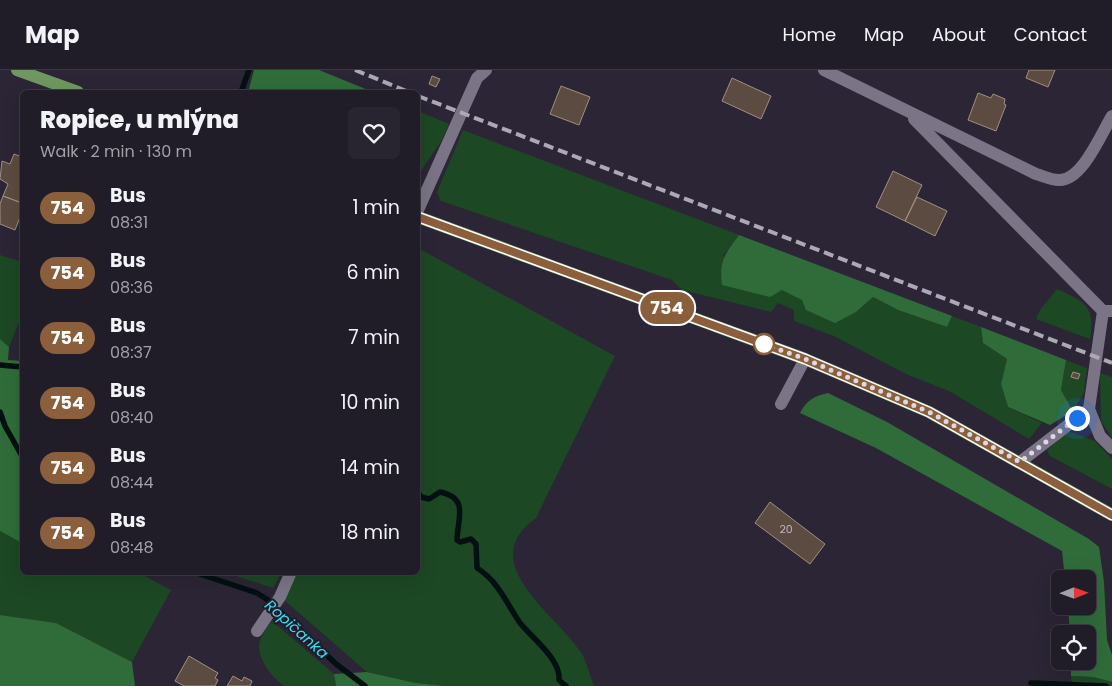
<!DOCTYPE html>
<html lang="en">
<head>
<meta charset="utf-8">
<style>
	body { margin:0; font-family:Poppins,sans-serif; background:#282530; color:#f1f3f6; height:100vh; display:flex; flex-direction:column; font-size:19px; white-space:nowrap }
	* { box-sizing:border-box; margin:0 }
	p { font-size:16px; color:#a2a1a8 }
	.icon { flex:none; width:28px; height:28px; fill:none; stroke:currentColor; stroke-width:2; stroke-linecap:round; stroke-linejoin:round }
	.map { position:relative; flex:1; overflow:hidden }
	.drawer { position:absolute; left:20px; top:20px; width:400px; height:485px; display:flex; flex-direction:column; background:#201c28; border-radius:8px; box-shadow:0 5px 20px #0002,0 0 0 1px #3d3a45 }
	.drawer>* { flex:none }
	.badge { padding:0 10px; border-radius:16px; font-size:18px; line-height:32px }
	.needle { width:32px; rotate:89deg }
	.tools { position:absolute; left:1051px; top:500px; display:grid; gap:10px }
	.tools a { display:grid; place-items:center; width:45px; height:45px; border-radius:8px; background:#201c28; box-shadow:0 5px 20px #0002,0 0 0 1px #3d3a45; font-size:25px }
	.you { position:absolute; width:25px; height:25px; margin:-12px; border:4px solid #fff; border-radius:50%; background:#1a73e8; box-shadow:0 0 0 8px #1a73e833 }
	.map>.badge { position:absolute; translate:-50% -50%; box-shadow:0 0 0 2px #fff }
	.round { display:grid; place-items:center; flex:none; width:52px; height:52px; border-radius:8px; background:#282530 }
	.head { display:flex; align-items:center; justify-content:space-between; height:85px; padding:0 20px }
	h1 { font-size:24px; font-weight:800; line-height:38px }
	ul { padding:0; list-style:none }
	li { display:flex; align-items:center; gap:15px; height:65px; padding:0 20px }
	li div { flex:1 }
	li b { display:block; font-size:19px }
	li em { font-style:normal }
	li .badge { min-width:55px; font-weight:700; text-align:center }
	header { display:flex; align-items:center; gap:30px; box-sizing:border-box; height:70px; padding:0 25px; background:#201c28; border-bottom:1px solid #3d3a45 }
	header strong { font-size:24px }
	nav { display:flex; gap:28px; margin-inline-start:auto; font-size:18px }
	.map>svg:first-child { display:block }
	.green { fill:#1d4824 }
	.forest { fill:#306c3a }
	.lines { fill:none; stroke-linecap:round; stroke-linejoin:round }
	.stream { stroke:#031011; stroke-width:5.5 }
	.building { fill:#5c4b40; stroke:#a28f83 }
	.minor { stroke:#7a7486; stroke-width:12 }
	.major { stroke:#6e9860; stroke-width:12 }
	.rail { stroke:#aca9b4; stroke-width:4; stroke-dasharray:10 5; stroke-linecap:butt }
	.line-casing { stroke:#fff; stroke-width:11 }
	.line { stroke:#8b5e3c; stroke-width:8 }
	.walk { stroke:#dcd9e3; stroke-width:5; stroke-dasharray:0 9 }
	.stop-dot { fill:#fff; stroke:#8b5e3c; stroke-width:2.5 }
	.labels { text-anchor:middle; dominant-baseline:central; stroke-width:4; stroke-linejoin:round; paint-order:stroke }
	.number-label { font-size:11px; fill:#bcb6ba }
	.water-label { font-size:15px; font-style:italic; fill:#37def0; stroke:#211c2a }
</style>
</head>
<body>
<header>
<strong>Map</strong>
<nav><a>Home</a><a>Map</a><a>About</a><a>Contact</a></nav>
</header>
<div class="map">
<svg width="1112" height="616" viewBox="0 0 1112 616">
	<rect width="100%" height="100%" fill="#2b2535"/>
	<path class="green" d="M418,41L449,54L442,70L418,105Z
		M463,60L739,165L723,186L802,230L856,242L873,227L898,240L947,257L952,246L981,257L983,273L1007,289L1001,314L1008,337L1042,353L1029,369L951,322L906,304L834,266L794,251V240L778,233L771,242L682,220L672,210L441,131L437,122Z
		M418,178L615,286L536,448C473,493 557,544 582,584C587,593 590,606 594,616H445L416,613L367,602L284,530L296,503L418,502Z
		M0,185L22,192V245L9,277L0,269Z
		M1057,219C1084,231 1096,236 1090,269L1036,249L1040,240Z
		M1066,290L1087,298L1084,323L1073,341L1061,320Z
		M1100,303L1112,307V368L1101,351Z
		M1068,361L1095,371L1112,389V419L1050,386L1047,380Z
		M0,461L22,473V502L53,503L52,505L57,506L58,502L139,503L171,520L132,592L56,553L0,545Z
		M227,503H281L273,518Z
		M272,551L334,604L336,616H285C273,609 259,591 259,576C260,567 266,558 272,551Z
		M1071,606L1093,607L1112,612V616H1072Z"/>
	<path class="forest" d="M254,0H319L373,22H248Z
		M739,165L952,246L947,257L898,240L873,227L856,242L835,253L806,240L802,230L782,220L770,227L722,215C719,190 725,184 739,165Z
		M981,257L1066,290L1061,320L1073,341L1050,355L1008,337L1001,314L1007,289L983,273Z
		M0,269L9,277L8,290L22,291V473L0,461Z
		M828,323L887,352L1089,469L1099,477L1104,512L1107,570L1112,585V612L1093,607L1071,606V591H1088V564H1070L1068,536H1088V509H1065L1062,481L876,378L800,343C807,330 814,326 828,323Z
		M0,545L56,553L132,592L135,616H0Z
		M367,602L416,613L445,616H336L334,604Z"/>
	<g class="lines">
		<path class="stream" d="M241,22L249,0
			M0,295L22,297
			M0,342L5,356L22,386
			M418,422L421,427L429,429L440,422C470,428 457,450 457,470L460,472L471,469L476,474L477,498C498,511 507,534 520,553C532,568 561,589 559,610L566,616
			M194,502L257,523L268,530L336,594L365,616
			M1031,613L1106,616"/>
	</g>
	<path class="building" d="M1029,0H1055L1048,17L1026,8Z
		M432,6L440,9L436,17L429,14Z
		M732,8L771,26L761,49L722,31Z
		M561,16L590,27L579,55L550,44Z
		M978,23L991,28L993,24L1005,29L1004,34L1006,35L996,61L968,50Z
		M14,84L22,87V133L3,126L8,114L0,109L2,91L10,94Z
		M893,101L922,115L905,151L876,137Z
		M3,126L22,133V142L15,160L0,154V134Z
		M917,127L947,141L935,166L905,151Z
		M1073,302L1080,304L1078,309L1071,307Z
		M770,432L825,474L810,494L755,453Z
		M189,586L218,603L215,608L218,610L215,616H184L175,611Z
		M233,606L242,611L244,607L252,611L250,616H227Z"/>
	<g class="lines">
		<path class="minor" d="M824,0L1036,104C1043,106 1051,110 1059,110C1082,111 1101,64 1112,46
			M914,49L1103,241H1112
			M418,140L477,8L486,0
			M781,334L805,289
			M1089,339L1100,366L1112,378
			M1020,392L1089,339L1103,241
			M257,561L280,527L291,502"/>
		<path class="major" d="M17,0L78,22
			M418,147L805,289L929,342L1112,445"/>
		<path class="rail" d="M355,0L409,22
			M418,26L1112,293"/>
	</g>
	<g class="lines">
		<defs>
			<path id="line" d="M418,147L805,289L929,342L1112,445"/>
		</defs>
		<use href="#line" class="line-casing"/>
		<use href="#line" class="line"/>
		<path class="walk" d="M764,274L805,289L929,342L1020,392L1077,348"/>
	</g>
	<circle class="stop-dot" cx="764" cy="274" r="10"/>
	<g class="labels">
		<g class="number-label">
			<text x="786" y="459">20</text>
		</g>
		<g class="water-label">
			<text transform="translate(297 559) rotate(42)">Ropičanka</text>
		</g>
	</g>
</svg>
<div class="tools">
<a><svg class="needle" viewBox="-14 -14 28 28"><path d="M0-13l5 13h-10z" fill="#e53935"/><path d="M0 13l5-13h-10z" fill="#a2a1a8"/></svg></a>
<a><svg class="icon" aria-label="locate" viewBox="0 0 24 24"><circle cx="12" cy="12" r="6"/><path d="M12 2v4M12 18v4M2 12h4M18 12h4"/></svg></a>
</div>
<div class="you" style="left:1077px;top:348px"></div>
<b class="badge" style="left:667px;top:238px;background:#8b5e3c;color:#fff">754</b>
<section class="drawer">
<div class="head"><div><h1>Ropice, u mlýna</h1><p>Walk · 2 min · 130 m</p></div><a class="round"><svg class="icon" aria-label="heart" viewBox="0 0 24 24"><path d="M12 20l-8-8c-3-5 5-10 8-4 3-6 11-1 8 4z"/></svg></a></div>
<ul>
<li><span class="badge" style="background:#8b5e3c;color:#fff">754</span><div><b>Bus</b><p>08:31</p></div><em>1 min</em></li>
<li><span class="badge" style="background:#8b5e3c;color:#fff">754</span><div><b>Bus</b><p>08:36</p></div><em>6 min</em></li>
<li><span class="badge" style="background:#8b5e3c;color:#fff">754</span><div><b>Bus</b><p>08:37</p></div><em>7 min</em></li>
<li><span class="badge" style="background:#8b5e3c;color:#fff">754</span><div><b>Bus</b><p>08:40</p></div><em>10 min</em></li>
<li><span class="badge" style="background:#8b5e3c;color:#fff">754</span><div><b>Bus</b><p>08:44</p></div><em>14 min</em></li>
<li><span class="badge" style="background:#8b5e3c;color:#fff">754</span><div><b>Bus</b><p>08:48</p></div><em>18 min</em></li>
</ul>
</section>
</div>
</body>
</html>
